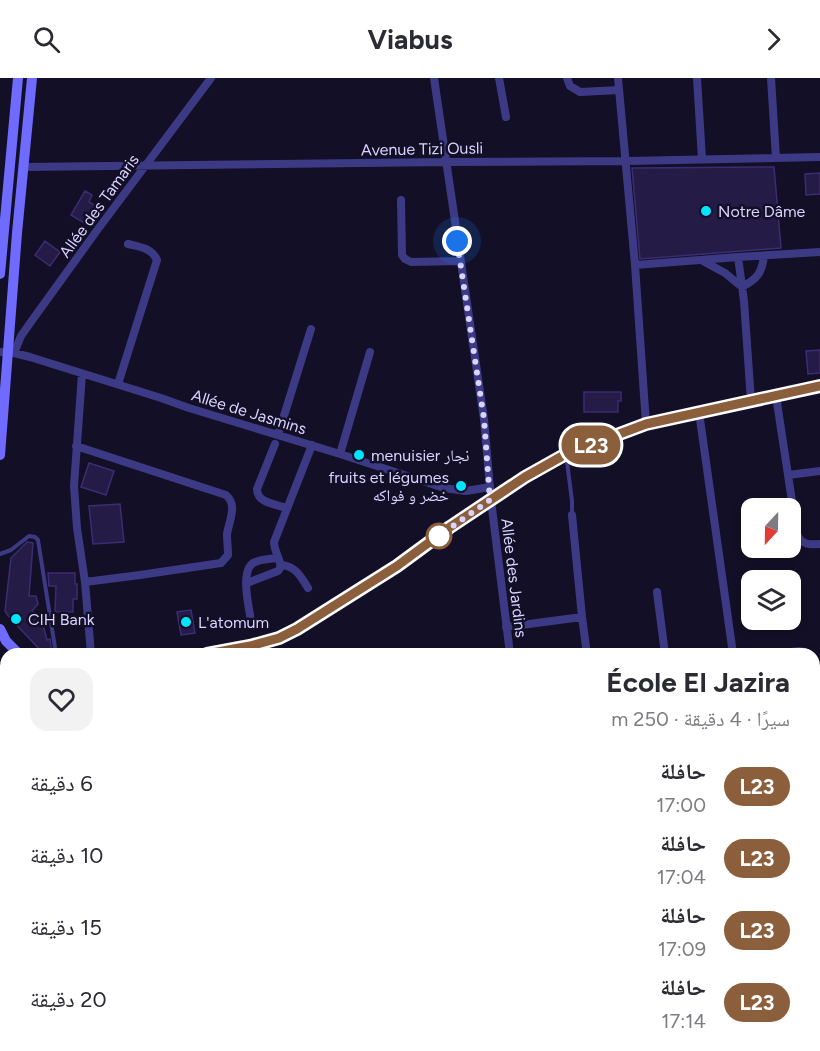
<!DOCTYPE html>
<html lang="ar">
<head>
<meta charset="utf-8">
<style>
	body { margin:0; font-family:Figtree,"Noto Naskh Arabic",sans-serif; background:#f2f2f3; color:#2b2b33; direction:rtl; height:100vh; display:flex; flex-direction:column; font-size:22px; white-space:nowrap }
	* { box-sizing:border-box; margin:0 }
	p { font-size:20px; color:#7c7c81 }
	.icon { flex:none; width:33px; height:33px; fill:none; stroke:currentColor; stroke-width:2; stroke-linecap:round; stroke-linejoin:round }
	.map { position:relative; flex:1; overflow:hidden; direction:ltr }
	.panel { position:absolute; left:0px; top:570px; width:820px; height:404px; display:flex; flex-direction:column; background:#fff; border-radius:18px 18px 0 0; box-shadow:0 3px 9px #0003; direction:rtl }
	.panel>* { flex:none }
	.badge { padding:0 12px; border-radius:20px; font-size:21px; line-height:39px }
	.needle { width:39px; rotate:202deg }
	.controls { position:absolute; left:741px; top:420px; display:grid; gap:12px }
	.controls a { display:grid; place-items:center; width:60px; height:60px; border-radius:12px; background:#fff; box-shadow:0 3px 9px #0003; font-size:30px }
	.you { position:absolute; width:30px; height:30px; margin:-15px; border:4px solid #fff; border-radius:50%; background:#1a73e8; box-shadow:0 0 0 9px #1a73e833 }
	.map>.badge { position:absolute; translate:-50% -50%; box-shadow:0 0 0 3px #fff }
	.round { display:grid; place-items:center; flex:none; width:63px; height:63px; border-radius:18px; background:#f2f2f3 }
	.headline { display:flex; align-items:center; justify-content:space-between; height:102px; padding:0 30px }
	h1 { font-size:28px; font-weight:700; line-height:45px }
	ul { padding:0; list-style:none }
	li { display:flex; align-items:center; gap:18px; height:72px; padding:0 30px }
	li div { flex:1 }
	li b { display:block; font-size:22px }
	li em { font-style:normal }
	li .badge { min-width:66px; font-weight:700; text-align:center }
	header { display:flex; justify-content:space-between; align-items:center; height:78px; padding:0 30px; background:#fff; font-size:27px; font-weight:700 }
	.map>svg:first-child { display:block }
	.building { fill:#241b47; stroke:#3b2d73; stroke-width:1.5 }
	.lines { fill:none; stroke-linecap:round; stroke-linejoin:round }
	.service { stroke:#3d3a85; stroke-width:4 }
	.minor { stroke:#3d3a85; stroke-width:8 }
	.tertiary { stroke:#3d3a85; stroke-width:9 }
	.secondary { stroke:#6f6bff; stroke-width:10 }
	.line-casing { stroke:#fff; stroke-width:14 }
	.line { stroke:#8b5e3c; stroke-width:9 }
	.walk { stroke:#d9d4ff; stroke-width:6; stroke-dasharray:0 10.8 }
	.poi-dot { fill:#00e5ff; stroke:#130f26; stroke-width:2 }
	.stop-dot { fill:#fff; stroke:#8b5e3c; stroke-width:3 }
	.labels { text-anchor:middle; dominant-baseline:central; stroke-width:5; stroke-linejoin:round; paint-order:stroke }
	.street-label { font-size:16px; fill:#d9d4ff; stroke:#130f26 }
	.poi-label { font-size:16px; fill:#d9d4ff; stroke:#130f26; text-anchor:start }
</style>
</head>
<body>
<header><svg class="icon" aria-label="forward" viewBox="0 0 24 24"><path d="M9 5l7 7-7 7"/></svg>Viabus<svg class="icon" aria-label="search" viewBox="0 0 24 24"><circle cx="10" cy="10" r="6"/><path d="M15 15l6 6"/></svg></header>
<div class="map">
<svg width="820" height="973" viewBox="0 0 820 973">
	<rect width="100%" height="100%" fill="#130f26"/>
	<path class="building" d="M774,89L781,170L640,181L632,90Z
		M820,95V116L806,117L805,96Z
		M85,113L92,117L89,124L96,128L86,146L71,137Z
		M45,163L60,174L50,188L35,177Z
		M820,272V295L808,296L806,273Z
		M584,314H621V323H618V334H584Z
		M89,385L114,393L106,417L81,409Z
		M120,426L124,464L93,466L89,428Z
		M27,464L33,465L29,518H36L38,526L32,533L42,543L47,562L50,561L52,576H44L9,539L5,533L11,480Z
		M48,495H75V506H77V521H73V534H55L56,508H49Z
		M191,532L195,555L181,557L177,534Z"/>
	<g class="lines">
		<path class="service" d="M566,376L572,423V437
			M0,476L11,472L29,458L35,459L38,462L56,576"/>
		<path class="minor" d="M434,0L484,341L491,422L510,576
			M499,0L506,39
			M567,0L570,8L580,14L619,12
			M618,0L635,187L646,346
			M697,0L702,81
			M771,0L776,80
			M24,89L446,84L627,83L820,79
			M401,122L402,177L405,181L411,184L460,183
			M738,179L744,223L751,323
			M703,183L725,195L742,209C757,201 762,195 764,178
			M635,187L738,179L820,174
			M0,274L14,275L30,279L161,320L189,330L340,376L444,410L466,413L490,409
			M14,275L21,258L33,241L98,151L211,0
			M82,296L74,408L77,450L85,504L91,576
			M118,306L157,182C152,170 140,169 128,166
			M776,318L797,456C801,467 810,467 820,466
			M699,334L733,576
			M278,357L311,251
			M275,366L257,411C257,425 275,426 287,430
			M76,368L226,417C238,427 229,443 227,456C227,463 228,470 228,477L221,485L140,497L85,504
			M340,376L370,274
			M788,397L820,393
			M572,437L582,539L587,576
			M281,487C296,488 301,499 308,510
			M247,505L278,493C285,486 274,476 274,464L312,367
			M657,514L665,576
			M251,543C249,529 240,494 253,485C260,481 270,481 278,480
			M506,549L582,539
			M774,576L799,573L805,574L806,576
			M814,631L820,670
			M0,837H6
			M814,840H820
			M72,968L73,973
			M174,968L179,973
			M340,968L341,973
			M564,968L565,973
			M786,968V973"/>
		<path class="tertiary" d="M207,576L250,568L279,560L297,551L397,488L450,449L525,399L566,376L646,346L820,308
			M0,597L6,595
			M0,616L6,610
			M0,630L6,638
			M274,968L278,973"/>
		<path class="secondary" d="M0,196L18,0
			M0,377L17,155L32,0
			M0,551L6,563L19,576"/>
	</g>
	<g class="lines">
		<defs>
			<path id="line" d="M207,576L250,568L279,560L297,551L397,488L450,449L525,399L566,376L646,346L820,308"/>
		</defs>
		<use href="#line" class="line-casing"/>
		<use href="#line" class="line"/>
		<path class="walk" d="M439,458L433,462L490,422L484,341L457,163"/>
	</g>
	<g class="poi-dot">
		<circle cx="706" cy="133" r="6"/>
		<circle cx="359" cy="377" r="6"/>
		<circle cx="461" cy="408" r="6"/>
		<circle cx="16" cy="541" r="6"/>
		<circle cx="186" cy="544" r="6"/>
	</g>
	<circle class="stop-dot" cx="439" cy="458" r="12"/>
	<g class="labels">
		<g class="street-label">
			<text transform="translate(422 71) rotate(-1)">Avenue Tizi Ousli</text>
			<text transform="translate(99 128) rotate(-54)">Allée des Tamaris</text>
			<text transform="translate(249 334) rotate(17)">Allée de Jasmins</text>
			<text transform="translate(514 500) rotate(83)">Allée des Jardins</text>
		</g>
		<g class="poi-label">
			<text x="718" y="133">Notre Dâme</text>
			<text x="371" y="377">menuisier نجار</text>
			<text x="449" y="399" text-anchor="end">fruits et légumes<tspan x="449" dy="18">خضر و فواكه</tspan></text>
			<text x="28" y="541">CIH Bank</text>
			<text x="198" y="544">L'atomum</text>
		</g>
	</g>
</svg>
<div class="controls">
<a><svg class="needle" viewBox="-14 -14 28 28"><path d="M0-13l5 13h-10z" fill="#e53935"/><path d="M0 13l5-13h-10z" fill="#7c7c81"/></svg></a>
<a><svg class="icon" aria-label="layers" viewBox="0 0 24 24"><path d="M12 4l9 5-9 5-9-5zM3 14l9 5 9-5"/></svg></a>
</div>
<div class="you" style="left:457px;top:163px"></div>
<b class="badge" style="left:591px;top:367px;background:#8b5e3c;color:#fff">L23</b>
<section class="panel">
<div class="headline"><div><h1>École El Jazira</h1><p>سيرًا · 4 دقيقة · 250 m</p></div><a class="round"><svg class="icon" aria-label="heart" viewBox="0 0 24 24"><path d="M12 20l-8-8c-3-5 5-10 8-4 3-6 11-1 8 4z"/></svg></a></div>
<ul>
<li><span class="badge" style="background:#8b5e3c;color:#fff">L23</span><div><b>حافلة</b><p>17:00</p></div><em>6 دقيقة</em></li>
<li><span class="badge" style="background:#8b5e3c;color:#fff">L23</span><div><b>حافلة</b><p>17:04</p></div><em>10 دقيقة</em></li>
<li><span class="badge" style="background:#8b5e3c;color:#fff">L23</span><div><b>حافلة</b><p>17:09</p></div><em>15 دقيقة</em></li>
<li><span class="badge" style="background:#8b5e3c;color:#fff">L23</span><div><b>حافلة</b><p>17:14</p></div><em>20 دقيقة</em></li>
</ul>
</section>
</div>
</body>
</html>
